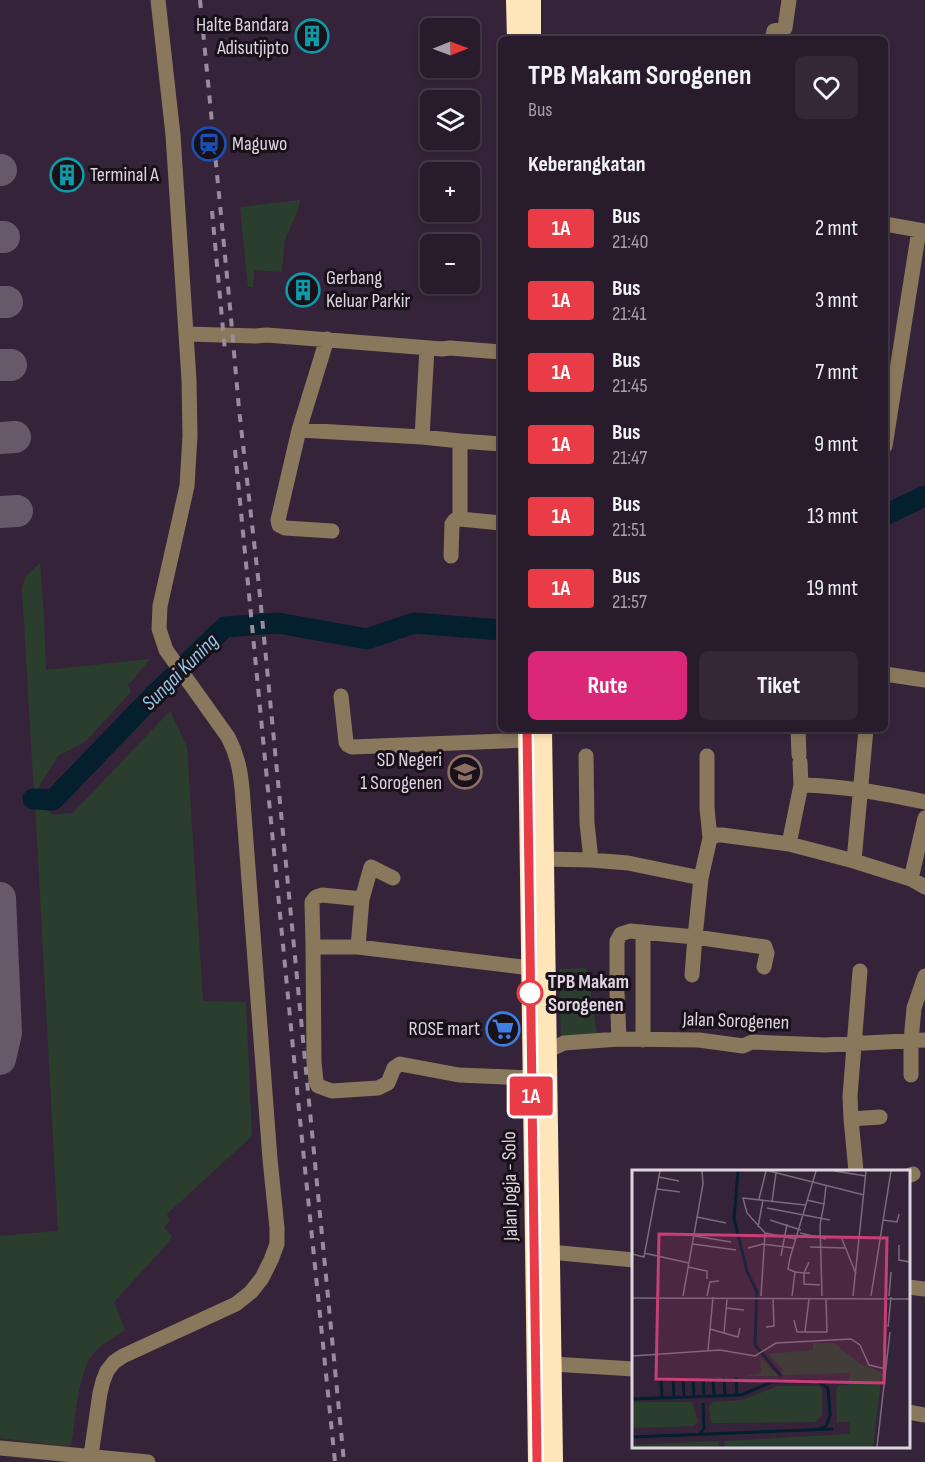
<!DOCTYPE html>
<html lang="id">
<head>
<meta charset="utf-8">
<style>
	body { margin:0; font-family:"Sofia Sans Condensed",sans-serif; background:#342837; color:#f1f3f6; height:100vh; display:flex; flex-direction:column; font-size:22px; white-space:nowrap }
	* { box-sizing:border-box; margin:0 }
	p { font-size:20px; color:#a5a1a9 }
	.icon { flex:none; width:33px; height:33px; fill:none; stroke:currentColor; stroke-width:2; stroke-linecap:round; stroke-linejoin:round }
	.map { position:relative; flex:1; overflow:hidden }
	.panel { position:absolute; left:498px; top:36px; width:390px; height:696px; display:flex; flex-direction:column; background:#281b2b; border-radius:9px; box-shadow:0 3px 9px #0003,0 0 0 2px #443947 }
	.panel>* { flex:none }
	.badge { padding:0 12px; border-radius:4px; font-size:21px; line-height:39px }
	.needle { width:39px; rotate:89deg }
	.controls { position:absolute; left:420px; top:18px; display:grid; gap:12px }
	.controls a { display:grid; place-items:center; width:60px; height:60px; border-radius:9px; background:#281b2b; box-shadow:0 3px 9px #0003,0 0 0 2px #443947; font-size:30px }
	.map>.badge { position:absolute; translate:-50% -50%; box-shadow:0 0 0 3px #fff }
	h2 { padding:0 30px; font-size:22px; line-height:54px }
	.round { display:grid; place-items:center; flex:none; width:63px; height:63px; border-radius:9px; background:#342837 }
	.overview { display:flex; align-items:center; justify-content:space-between; height:102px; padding:0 30px }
	h1 { font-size:28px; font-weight:700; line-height:45px }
	.button { display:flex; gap:12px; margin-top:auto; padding:12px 30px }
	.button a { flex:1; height:69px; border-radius:9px; background:#db2777; color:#fff; font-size:24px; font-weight:700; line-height:69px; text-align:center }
	.button a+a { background:#342837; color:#f1f3f6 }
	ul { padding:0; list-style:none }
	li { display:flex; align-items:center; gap:18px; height:72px; padding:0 30px }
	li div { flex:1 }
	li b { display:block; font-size:22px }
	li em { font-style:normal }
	li .badge { min-width:66px; font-weight:700; text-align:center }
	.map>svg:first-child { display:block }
	.green { fill:#2b3e2e }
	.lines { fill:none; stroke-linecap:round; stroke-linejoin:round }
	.river { stroke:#041f2e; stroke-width:21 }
	.taxiway { stroke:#67586a; stroke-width:32 }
	.minor { stroke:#89785b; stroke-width:15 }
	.highway { stroke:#ffe6ba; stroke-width:18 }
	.rail { stroke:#998c9c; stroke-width:4; stroke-dasharray:8 8; stroke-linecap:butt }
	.line-casing { stroke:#fff; stroke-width:14 }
	.line { stroke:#e93c46; stroke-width:9 }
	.stop-dot { fill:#fff; stroke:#e93c46; stroke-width:3 }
	.labels { text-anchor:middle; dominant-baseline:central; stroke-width:6; stroke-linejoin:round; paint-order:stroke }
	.poi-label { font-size:20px; fill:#dfd4e1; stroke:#18111a; text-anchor:end }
	.stop-label { font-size:20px; font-weight:bold; fill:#dfd4e1; stroke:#18111a; text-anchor:start }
	.street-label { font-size:20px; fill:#dfd4e1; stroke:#18111a }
	.water-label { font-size:21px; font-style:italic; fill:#91c7e9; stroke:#18111a }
	.inset-river { fill:none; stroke:#041f2e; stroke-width:3 }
	.inset-road { fill:none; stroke:#796a7c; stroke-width:1.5 }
	.view { fill:#c83e76; fill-opacity:0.15; stroke:#c83e76; stroke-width:3 }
	.inset-edge { fill:none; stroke:#dfd4e1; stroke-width:3 }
</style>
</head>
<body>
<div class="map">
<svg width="925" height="1462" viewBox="0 0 925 1462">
	<rect width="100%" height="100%" fill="#352439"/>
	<path class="green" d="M300,200L298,210L285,239L282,272L254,270L253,287H248L240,207Z
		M40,563L44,617L46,670L150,659L128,685L131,692L86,741L58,756L34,795L22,588L26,576Z
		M170,711L187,747L203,1001L246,1002L252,1136L167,1214L170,1220L164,1228L172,1236L168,1243L114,1302L125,1330C112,1338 93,1349 87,1364C77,1386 75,1422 71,1446L52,1445L0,1438V1236L58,1231L35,802L54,815L73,813Z
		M587,968L598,1042L561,1045L559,969Z"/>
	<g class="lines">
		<path class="river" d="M885,515L925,496
			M33,799L53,800L154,695L225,627L278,623L367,639L414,623L501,630"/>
		<path class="taxiway" d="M0,170H1
			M0,237H4
			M0,302H7
			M0,365H11
			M0,438L15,437
			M0,512L17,511
			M0,898L6,1033L0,1059"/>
		<path class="minor" d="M772,39L774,31L785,28L789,0
			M885,224L925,231
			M186,334L256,336L267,335L442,349L450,348L501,352
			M327,339L299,430L278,520L279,525L285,528L332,531
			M299,430L422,437L460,441L501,444
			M422,437L427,348
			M885,446L919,230
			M460,519V441
			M451,556L452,524L455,520L460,519L501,523
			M885,674L925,680
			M341,696L346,742L348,745L352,747L527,740
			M798,729L799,755
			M586,756L587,823L591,860
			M707,756V808L710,838
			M801,785C845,786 882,793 925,802
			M789,844L801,785L800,762
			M545,859L591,860L628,863L701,878L710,838L717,835H722L789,844L854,861L911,879L925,887
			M854,861L866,729
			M701,878L695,937L765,947L767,953L764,967
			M911,879L925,818
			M643,932V1040
			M313,947L312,902L316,897L322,895L362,899L371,867L393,878
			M358,947L362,899
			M530,968L358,947H313L314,1062L316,1081L318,1086L332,1091L378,1088L388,1083L394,1068L400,1064L459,1075L531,1078
			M619,1039L617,992V941L621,934L630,931L695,937L692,975
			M547,1051L564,1043L619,1039L699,1040L743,1046L752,1042L825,1045L925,1040
			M911,1075V1041L914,1008L925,976
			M851,1119L880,1117
			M856,1171L851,1119L850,1096L860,971
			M908,1176L913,1174
			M550,1252L634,1260
			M908,1287L925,1289
			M552,1364L634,1369
			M908,1412L925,1415
			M0,1448L148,1462
			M90,1462L100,1393L103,1381L107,1371L114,1362L123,1356L236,1304L251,1292L262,1278L271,1260L277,1244V1228L270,1159L242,788C240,769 237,754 228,737L166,650L159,629L160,606L187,486L190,436L189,380L173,135L158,0"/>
		<path class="highway" d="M515,0L516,39
			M532,0V39
			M527,729L537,1462
			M543,729L554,1462"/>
		<path class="rail" d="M200,0L230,307L239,409L259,586L344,1462
			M212,211L225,351
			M235,450L299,1110L335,1462"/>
	</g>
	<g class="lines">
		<defs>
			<path id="line" d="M527,729L537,1462"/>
		</defs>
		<use href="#line" class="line-casing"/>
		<use href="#line" class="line"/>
	</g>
	<defs>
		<symbol id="building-ring" viewBox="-11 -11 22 22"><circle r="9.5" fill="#18111a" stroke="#0f9aa8" stroke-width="1.5"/><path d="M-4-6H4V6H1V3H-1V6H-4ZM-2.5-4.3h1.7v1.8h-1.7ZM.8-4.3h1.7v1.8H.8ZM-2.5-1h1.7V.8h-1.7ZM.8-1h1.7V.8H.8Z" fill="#0f9aa8"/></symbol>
		<symbol id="station-ring" viewBox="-11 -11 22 22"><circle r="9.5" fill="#18111a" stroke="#1a4fb4" stroke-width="1.5"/><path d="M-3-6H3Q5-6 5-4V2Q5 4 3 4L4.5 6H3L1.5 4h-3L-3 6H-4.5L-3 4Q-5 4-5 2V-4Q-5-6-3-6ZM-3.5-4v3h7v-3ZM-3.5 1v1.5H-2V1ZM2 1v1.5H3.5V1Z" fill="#1a4fb4"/></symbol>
		<symbol id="school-ring" viewBox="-11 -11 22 22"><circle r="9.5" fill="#18111a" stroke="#8d6e63" stroke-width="1.5"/><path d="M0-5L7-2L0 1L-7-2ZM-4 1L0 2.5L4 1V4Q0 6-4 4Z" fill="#8d6e63"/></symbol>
		<symbol id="supermarket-ring" viewBox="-11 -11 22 22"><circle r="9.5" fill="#18111a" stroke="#3f7fe0" stroke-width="1.5"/><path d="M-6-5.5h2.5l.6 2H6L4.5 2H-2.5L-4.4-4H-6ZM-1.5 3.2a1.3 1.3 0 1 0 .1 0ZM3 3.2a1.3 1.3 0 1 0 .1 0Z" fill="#3f7fe0"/></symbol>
	</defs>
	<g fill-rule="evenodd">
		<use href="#building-ring" x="293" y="17" width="38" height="38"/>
		<use href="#station-ring" x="190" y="125" width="38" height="38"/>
		<use href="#building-ring" x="48" y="156" width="38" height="38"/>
		<use href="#building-ring" x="284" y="271" width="38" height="38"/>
		<use href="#school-ring" x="446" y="753" width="38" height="38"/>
		<use href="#supermarket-ring" x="484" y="1010" width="38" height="38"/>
	</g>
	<circle class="stop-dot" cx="530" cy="993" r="12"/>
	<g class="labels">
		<g class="poi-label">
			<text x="289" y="25">Halte Bandara<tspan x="289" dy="23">Adisutjipto</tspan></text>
			<text x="232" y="144" text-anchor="start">Maguwo</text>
			<text x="90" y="175" text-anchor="start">Terminal A</text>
			<text x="326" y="278" text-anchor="start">Gerbang<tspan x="326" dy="23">Keluar Parkir</tspan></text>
			<text x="442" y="760">SD Negeri<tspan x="442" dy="23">1 Sorogenen</tspan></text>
			<text x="480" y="1029">ROSE mart</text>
		</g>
		<g class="stop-label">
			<text x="548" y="982">TPB Makam<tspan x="548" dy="23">Sorogenen</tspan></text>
		</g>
		<g class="street-label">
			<text transform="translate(736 1021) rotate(2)">Jalan Sorogenen</text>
			<text transform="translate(510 1186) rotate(-91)">Jalan Jogja - Solo</text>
		</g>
		<g class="water-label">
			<text transform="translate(180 672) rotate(-45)">Sungai Kuning</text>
		</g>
	</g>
	<g transform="translate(632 1170)">
		<rect width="278" height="278" fill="#352439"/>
		<path d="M181,173H202L228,194L250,202L241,277H92L93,271L218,264L217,252H205L204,221L206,216L217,215V203L150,205L151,199L136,184L181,180ZM128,187L142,202L148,206H114L129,203ZM146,216H187L190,220V245L183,252L79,253L77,237L81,232L110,230ZM0,232H60L66,252L62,256L0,258ZM86,271L87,277H0V275Z" fill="#2b3e2e"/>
		<path class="inset-river" d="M106,1L102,49L115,101L125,122L123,175L149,206M104,207L105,225M71,208L72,226M81,208L82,226M92,208L93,226M41,209L42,227M51,209L52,227M61,209L62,227M29,210L30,228M0,229L109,225L140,212L185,211L196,218L198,245L194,256L185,260M68,264L72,258L71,233M0,267L201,259"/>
		<path class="inset-road" d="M137,1L232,25M202,1L234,6M27,7L47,11M25,19L48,22M127,29L134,1M175,30L192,34L188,55L190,126M140,32L144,3M192,34L194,16M135,38L198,50M65,47L94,53M138,50L169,60M251,50L265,52L267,44M126,57L131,30M133,63L164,69M168,63L194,69M63,66L99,72M210,69L224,104M61,74L104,80M267,75V90L278,92M178,77L213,78M116,78L131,74L161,78M12,83L57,93M0,84L12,87L28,1M149,86L155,54M56,97L75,101V109M163,102L172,103L177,92M178,103H172V114L188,115M51,126L71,14L70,1M75,126L78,112L87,111M129,126L133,63L115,43L111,28L173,35M160,126L163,102L156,99L158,88L184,1M221,126L234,1M239,126L259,1M257,126L259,102M0,128L278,129M177,129L173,162H195L194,129M94,138L112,140M162,150L165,162H173M134,157L142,156L141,128M256,157L259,127M78,159L106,167L108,158M92,163L95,129M76,181L81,127M0,186L88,180L123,186L144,173L219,169L228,175L237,195L254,199M245,277L258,162"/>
		<path class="view" d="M27,64L255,68L252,213L24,209Z"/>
		<rect width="278" height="278" class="inset-edge"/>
	</g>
</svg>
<div class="controls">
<a><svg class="needle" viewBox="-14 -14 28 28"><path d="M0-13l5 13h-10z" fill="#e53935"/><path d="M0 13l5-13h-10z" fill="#a5a1a9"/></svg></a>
<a><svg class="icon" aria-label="layers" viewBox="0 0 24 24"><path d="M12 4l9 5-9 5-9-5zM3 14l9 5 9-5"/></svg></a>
<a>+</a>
<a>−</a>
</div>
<b class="badge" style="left:531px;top:1096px;background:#e93c46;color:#fff">1A</b>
<section class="panel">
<div class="overview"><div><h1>TPB Makam Sorogenen</h1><p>Bus</p></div><a class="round"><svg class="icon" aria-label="heart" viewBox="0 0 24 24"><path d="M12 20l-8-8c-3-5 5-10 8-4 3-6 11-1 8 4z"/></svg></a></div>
<h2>Keberangkatan</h2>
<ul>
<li><span class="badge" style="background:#e93c46;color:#fff">1A</span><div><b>Bus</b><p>21:40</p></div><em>2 mnt</em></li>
<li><span class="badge" style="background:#e93c46;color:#fff">1A</span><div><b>Bus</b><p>21:41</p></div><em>3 mnt</em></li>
<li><span class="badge" style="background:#e93c46;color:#fff">1A</span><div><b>Bus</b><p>21:45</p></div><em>7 mnt</em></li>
<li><span class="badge" style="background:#e93c46;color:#fff">1A</span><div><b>Bus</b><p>21:47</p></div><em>9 mnt</em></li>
<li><span class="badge" style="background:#e93c46;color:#fff">1A</span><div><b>Bus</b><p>21:51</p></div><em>13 mnt</em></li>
<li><span class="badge" style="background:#e93c46;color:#fff">1A</span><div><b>Bus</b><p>21:57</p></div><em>19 mnt</em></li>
</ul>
<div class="button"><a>Rute</a><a>Tiket</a></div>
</section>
</div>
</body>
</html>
